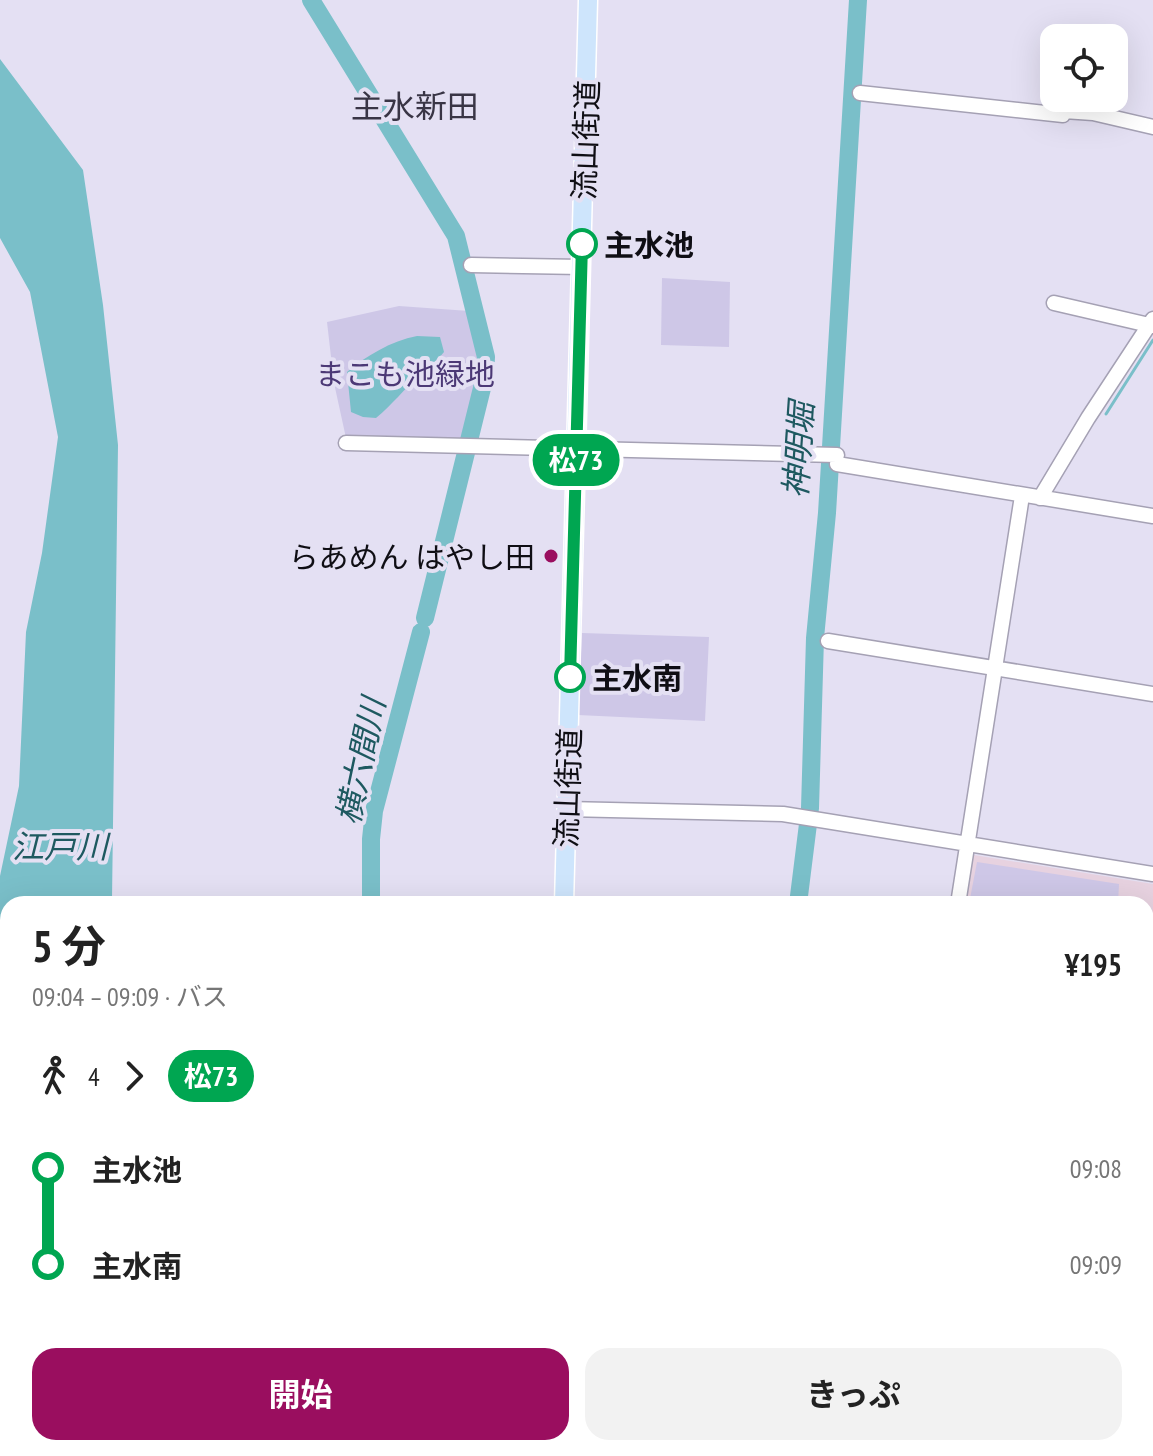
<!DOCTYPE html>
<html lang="ja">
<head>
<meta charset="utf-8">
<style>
	body { margin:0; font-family:"PT Sans Narrow","Noto Sans JP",sans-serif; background:#f2f2f2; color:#222; height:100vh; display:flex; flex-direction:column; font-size:30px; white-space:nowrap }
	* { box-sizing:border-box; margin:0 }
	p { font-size:26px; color:#767676 }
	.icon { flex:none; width:44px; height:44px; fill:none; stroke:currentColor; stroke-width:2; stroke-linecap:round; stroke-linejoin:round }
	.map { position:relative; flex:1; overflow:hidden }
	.details { position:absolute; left:0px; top:896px; width:1154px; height:560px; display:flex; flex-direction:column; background:#fff; border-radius:24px 24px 0 0; box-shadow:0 8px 32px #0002 }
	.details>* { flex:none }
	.badge { padding:0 16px; border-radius:26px; font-size:28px; line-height:52px }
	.fabs { position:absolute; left:1040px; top:24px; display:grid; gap:16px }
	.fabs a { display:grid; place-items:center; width:88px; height:88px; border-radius:16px; background:#fff; box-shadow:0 8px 32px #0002; font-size:40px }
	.map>.badge { position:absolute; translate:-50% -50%; box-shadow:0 0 0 4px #fff }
	.legs { display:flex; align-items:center; gap:12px; height:88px; padding:0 32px; font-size:26px }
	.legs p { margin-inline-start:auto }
	.head { display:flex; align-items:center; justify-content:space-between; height:136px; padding:0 32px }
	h1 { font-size:44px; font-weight:700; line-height:60px }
	.primary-button { display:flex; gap:16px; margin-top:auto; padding:16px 32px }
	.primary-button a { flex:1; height:92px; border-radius:24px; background:#9a0e5f; color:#fff; font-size:32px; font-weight:700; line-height:92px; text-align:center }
	.primary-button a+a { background:#f2f2f2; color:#222 }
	ul { padding:0 32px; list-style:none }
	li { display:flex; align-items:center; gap:28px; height:96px; font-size:30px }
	li i { display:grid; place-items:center; width:12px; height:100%; margin:0 10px; background:currentColor }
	li i::after { content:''; width:20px; height:20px; margin:-10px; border:6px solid; border-radius:50%; background:#fff }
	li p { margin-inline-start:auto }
	li:first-child i { background:linear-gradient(#0000 50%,currentColor 0) }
	li:last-child i { background:linear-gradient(currentColor 50%,#0000 0) }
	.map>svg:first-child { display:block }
	.education { fill:#e7d2e0 }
	.green { fill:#cec7e7 }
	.water { fill:#7abfc9 }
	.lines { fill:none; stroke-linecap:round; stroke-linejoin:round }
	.stream { stroke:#7abfc9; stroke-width:3 }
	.river { stroke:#7abfc9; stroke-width:18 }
	.minor-casing { stroke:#a5a1b4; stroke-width:17 }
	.major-casing { stroke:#fff; stroke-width:21 }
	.minor { stroke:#fff; stroke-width:14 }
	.major { stroke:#cee5fc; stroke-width:18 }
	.line-1-casing { stroke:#fff; stroke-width:18 }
	.line-1 { stroke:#00a651; stroke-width:12 }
	.stop-1-dot { fill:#fff; stroke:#00a651; stroke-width:4 }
	.poi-dot { fill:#9a0e5f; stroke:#e4e0f3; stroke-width:3 }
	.labels { text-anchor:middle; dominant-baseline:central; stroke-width:8; stroke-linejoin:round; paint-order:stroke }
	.street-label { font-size:30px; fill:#0f0e14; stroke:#e4e0f3 }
	.stop-label { font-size:30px; font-weight:bold; fill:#0f0e14; stroke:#e4e0f3; text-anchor:start }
	.park-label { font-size:30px; fill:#4c3976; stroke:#e4e0f3 }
	.poi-label { font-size:30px; fill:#0f0e14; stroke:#e4e0f3; text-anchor:end }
	.neighbourhood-label { font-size:32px; fill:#393545; stroke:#e4e0f3 }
	.water-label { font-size:32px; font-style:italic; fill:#1e5960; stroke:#e4e0f3 }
</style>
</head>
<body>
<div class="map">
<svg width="1153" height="1456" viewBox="0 0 1153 1456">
	<rect width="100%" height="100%" fill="#e4e0f3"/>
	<path class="education" d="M974,855L1153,884V1139L1146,1138V904H962L969,858Z"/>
	<path class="green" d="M662,278L730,282L729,347L661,345Z
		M399,306L469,311L481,346L483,374L466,441L346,438L334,383L327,322Z
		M582,633L709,637L705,721L578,715Z
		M977,862L1119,884L1118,904H969Z
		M1146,1026L1153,1027V1132L1146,1131Z
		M1146,1446L1153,1447V1456H1063L1065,1448Z"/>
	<path class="water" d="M0,59L83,170L103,305L118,445L112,900L108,904H8V1441L5,1456H0V876L19,786L26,632L42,553L58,437L30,292L0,238Z
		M417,336L440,337L444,352C436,362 429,367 420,375C404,389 392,405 376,418L363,417L351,412L347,372C366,356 391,341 417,336Z"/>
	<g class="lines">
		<path class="stream" d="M1106,414L1153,340"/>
		<path class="river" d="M311,0L456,236L486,357L485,376L425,618
			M371,904V839L374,811L421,632
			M798,904L810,808L815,638L827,513L858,0
			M1146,1162L1153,1163
			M831,1456L833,1448"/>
		<defs>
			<path id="minor" d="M860,93L1063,115
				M1064,111L1093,113L1153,127
				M471,265L582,267
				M1054,303L1153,326
				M346,443L837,455
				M837,464L1153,516
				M1040,498L1088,418L1153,319
				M828,641L1153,694
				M566,809L783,814L1153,874
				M958,904L1022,496
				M1146,1177L1153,1179
				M1146,1298L1152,1264
				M1146,1439L1153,1441
				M204,1456L207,1448
				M815,1456L818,1448
				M846,1456L849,1448
				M1052,1456L1054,1448"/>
			<path id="major" d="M564,904L588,0
				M548,1456V1448"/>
		</defs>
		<use href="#minor" class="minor-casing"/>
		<use href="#major" class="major-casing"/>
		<use href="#minor" class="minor"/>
		<use href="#major" class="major"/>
	</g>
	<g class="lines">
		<defs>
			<path id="line-1" d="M570,677L582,244"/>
		</defs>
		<use href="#line-1" class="line-1-casing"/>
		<use href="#line-1" class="line-1"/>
	</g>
	<g class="stop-1-dot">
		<circle cx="582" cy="244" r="14"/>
		<circle cx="570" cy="677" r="14"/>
	</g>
	<circle class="poi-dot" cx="551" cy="556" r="8"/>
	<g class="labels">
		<g class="street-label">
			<text transform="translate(585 140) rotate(-88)">流山街道</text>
			<text transform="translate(567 788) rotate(-88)">流山街道</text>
		</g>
		<g class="stop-label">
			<text x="604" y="244">主水池</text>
			<text x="592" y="677">主水南</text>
		</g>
		<g class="park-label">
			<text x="405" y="373">まこも池緑地</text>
		</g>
		<g class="poi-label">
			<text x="535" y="556">らあめん はやし田</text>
		</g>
		<g class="neighbourhood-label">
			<text x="415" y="106">主水新田</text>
		</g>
		<g class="water-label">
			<text transform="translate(798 450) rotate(-86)">神明堀</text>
			<text transform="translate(360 761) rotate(-78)">横六間川</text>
			<text x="60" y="846">江戸川</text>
		</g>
	</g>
</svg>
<div class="fabs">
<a><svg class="icon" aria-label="locate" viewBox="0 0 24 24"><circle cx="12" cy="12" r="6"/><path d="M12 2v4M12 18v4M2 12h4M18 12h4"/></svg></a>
</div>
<b class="badge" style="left:576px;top:460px;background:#00a651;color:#fff">松73</b>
<section class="details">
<div class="head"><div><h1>5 分</h1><p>09:04 – 09:09 · バス</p></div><b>¥195</b></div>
<div class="legs"><svg class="icon" aria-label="walk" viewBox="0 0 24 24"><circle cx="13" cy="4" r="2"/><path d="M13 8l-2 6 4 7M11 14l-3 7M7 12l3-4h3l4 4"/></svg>4<svg class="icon" aria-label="forward" viewBox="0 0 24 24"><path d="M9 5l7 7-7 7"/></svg><b class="badge" style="background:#00a651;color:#fff">松73</b></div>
<ul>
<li><i style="color:#00a651"></i><b>主水池</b><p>09:08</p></li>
<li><i style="color:#00a651"></i><b>主水南</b><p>09:09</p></li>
</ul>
<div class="primary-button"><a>開始</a><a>きっぷ</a></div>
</section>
</div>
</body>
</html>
